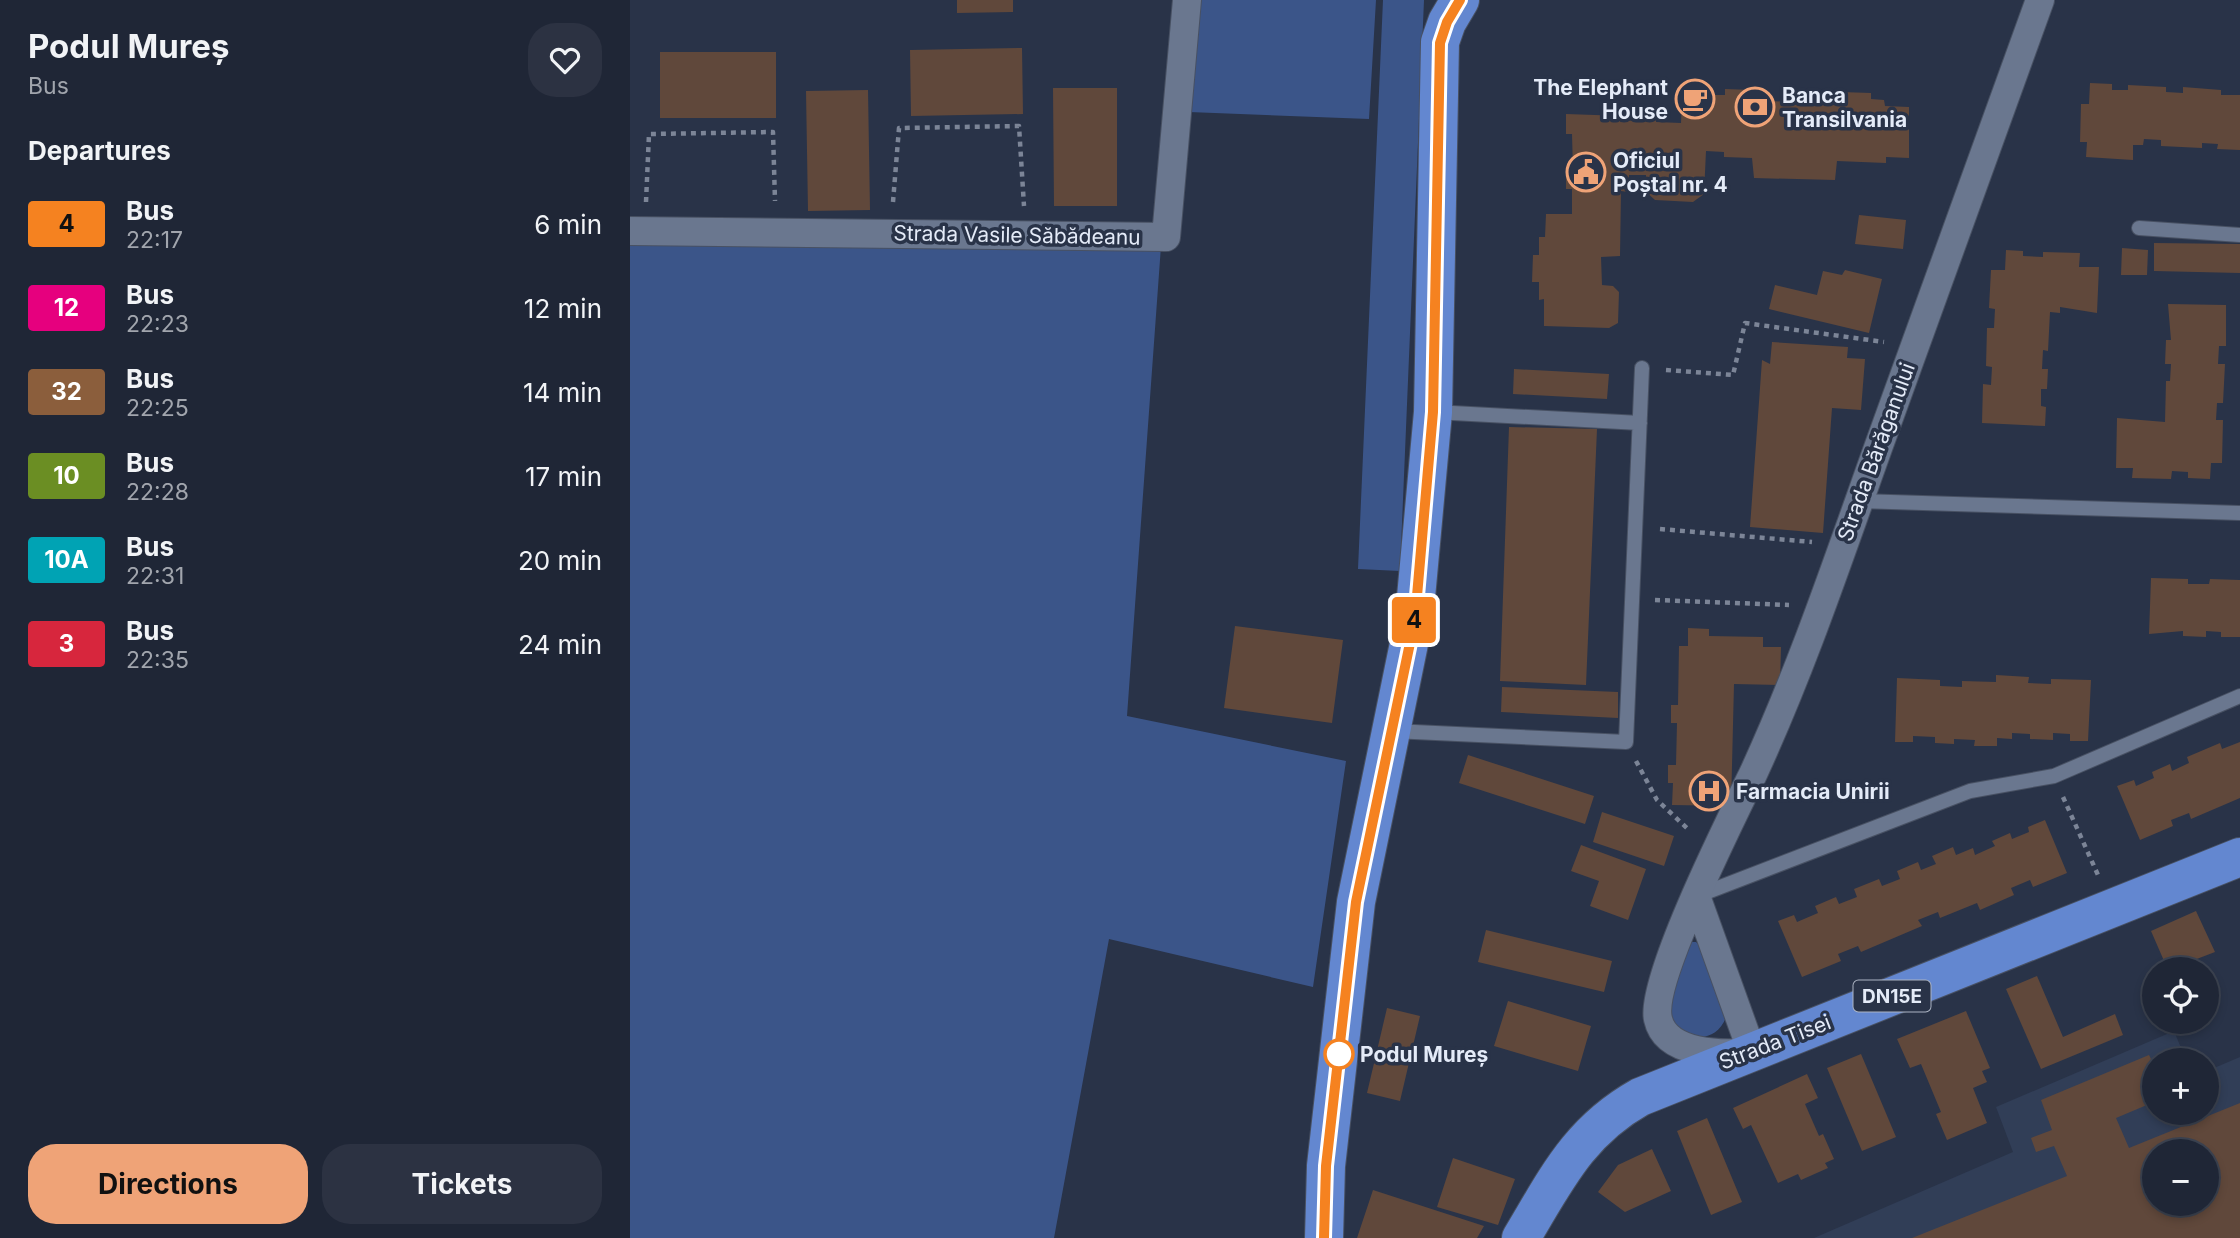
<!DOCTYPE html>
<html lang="en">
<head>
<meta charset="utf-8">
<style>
	body { margin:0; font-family:Inter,sans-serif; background:#2c3242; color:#f1f3f6; height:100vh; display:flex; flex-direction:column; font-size:26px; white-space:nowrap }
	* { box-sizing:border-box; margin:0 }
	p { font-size:23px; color:#a1a5ad }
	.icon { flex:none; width:38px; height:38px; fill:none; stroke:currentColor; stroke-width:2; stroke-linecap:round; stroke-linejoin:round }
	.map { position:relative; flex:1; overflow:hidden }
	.side { display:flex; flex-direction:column; background:#1f2636; width:630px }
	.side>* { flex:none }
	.badge { padding:0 14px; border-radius:5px; font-size:24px; line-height:46px }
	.controls { position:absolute; left:1512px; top:957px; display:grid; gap:14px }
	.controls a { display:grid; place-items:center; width:77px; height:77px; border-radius:50%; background:#1f2636; box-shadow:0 4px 10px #0003,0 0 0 2px #3c4351; font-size:35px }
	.map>.badge { position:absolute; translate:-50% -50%; box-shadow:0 0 0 4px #fff }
	h2 { padding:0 28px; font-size:26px; line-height:63px }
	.round { display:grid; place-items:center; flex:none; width:74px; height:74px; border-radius:28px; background:#2c3242 }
	.head { display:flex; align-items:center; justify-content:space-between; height:119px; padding:0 28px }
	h1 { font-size:33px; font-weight:700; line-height:52px }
	.button { display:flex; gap:14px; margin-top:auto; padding:14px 28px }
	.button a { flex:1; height:80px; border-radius:28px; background:#efa377; color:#111; font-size:28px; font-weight:700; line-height:80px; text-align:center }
	.button a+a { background:#2c3242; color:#f1f3f6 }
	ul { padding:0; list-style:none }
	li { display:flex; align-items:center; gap:21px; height:84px; padding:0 28px }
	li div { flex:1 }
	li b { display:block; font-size:26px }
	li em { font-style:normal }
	li .badge { min-width:77px; font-weight:700; text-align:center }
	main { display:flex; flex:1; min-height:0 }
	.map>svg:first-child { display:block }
	.built { fill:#313e57; fill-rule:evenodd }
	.green { fill:#3b5589 }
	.building { fill:#60483b; fill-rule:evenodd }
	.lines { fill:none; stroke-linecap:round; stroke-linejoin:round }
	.lane-casing { stroke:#485163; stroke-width:16 }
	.street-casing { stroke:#485163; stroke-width:30 }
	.primary-casing { stroke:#485163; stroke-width:40 }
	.path { stroke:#7c8597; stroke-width:4.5; stroke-dasharray:5 5; stroke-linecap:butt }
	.lane { stroke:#6a778f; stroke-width:14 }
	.street { stroke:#6a778f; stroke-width:28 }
	.primary { stroke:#6387d0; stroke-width:38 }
	.line-casing { stroke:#fff; stroke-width:16 }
	.line { stroke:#f58220; stroke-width:10 }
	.stop-dot { fill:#fff; stroke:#f58220; stroke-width:3.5 }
	.labels { text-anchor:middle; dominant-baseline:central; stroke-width:7; stroke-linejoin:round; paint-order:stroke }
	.shield { fill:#293348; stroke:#acb4c3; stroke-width:2 }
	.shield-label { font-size:19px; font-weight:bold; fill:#e4ebf8 }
	.poi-label { font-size:21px; font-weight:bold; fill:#e4ebf8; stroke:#293348; text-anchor:start }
	.street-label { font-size:21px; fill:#e4ebf8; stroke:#293348 }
	.stop-label { font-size:21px; font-weight:bold; fill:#e4ebf8; stroke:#293348; text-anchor:start }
</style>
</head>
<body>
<main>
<section class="side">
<div class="head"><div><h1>Podul Mureș</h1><p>Bus</p></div><a class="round"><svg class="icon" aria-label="heart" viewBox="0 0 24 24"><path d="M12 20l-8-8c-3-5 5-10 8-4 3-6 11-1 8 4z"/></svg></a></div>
<h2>Departures</h2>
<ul>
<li><span class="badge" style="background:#f58220;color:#111">4</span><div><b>Bus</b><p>22:17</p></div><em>6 min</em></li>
<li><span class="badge" style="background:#e6007e;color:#fff">12</span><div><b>Bus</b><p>22:23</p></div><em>12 min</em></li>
<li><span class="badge" style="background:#8b5e3c;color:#fff">32</span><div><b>Bus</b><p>22:25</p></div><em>14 min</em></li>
<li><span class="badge" style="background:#6b8e23;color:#fff">10</span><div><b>Bus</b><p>22:28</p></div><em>17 min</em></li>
<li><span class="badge" style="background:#00a3b4;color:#fff">10A</span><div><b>Bus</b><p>22:31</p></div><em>20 min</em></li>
<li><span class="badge" style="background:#d7263d;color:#fff">3</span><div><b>Bus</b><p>22:35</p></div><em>24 min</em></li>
</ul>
<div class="button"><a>Directions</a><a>Tickets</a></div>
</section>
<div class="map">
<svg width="1610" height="1238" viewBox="0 0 1610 1238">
	<rect width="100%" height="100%" fill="#293348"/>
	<path class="built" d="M1544,1031L1556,1060H1524V1113H1577V1071L1610,1057V1238H1184L1383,1152L1366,1107ZM1524,1152H1577V1204H1524Z"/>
	<path class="green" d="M569,0H746L739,119L559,112Z
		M753,0H794L770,571L728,569Z
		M0,240L531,246L497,716L716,761L683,987L479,939L424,1238H0Z
		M1058,942H1066L1071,947L1096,1017C1085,1047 1051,1040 1037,1017Z"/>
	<path class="building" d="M327,0H383V12L327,13Z
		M392,48L393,114L281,116L280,50Z
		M30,52H146V118H30Z
		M1460,83L1482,84V90H1498V85L1536,87V92L1553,93V87L1591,90V95H1610V150L1587,149L1588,144L1572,143V148L1531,146V140L1514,139L1513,145H1503V160L1456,157L1457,142H1450L1451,104H1459Z
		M423,88H487V206H424Z
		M1095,89L1123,90V96H1138L1139,101L1194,103V97L1211,98V92L1241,93V99L1254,100L1255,106L1279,107V158L1256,157V163L1207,161L1205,180L1124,178L1122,158L1094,157V152L1076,151L1074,194L1063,202L1025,200L1016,192V175H999L998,192L991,191L990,256L971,257L972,285L983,286L989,292L988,323L979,328L914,326V299L909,300V282H902L903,255H909V237H915L916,214H942V189H936V171H943L942,134H936V114L994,116V120L1006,121V115L1026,116V122L1051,123L1052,98L1081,99V95H1095Z
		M238,90L240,210L178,211L176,91Z
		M1229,215L1276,220L1273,249L1225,244Z
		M1524,243L1610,244V273L1524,271Z
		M1492,248L1518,250L1517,275H1491Z
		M1376,250L1393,251V256L1413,257V252L1450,253L1449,267H1469L1467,313L1430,307V313L1420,312L1418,351L1413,350L1412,369H1418L1417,389H1411V406L1416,407L1415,426L1352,423L1353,384L1361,385L1362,367L1356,366L1357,328H1364L1365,309L1359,308L1361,270H1375Z
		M1215,270L1252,279L1239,333L1139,309L1145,285L1187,295L1193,271L1212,275Z
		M1538,304L1596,305V346H1589L1588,364H1595L1593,403H1587L1586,420H1593L1592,463H1581L1580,479L1558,478V472L1542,471L1541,479L1502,478L1503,468H1486L1487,418L1535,422L1536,381H1540L1541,364H1535L1536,340H1541Z
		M1142,342L1218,347L1217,358L1235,359L1231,410L1202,408L1193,533L1120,527L1132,360L1140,364Z
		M884,369L979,374L977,399L883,394Z
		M879,427L967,429L956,685L870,681Z
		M1521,578L1558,579V584H1579L1580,579L1610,580V637H1591V632L1576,631V637L1553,636V631L1519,634Z
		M605,626L713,640L702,723L594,708Z
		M1058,628L1079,629V636L1133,637V647H1151L1150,685L1104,684L1101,806L1042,805L1043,783H1038V765H1046L1047,723H1041V705H1048L1049,646H1058Z
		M1366,675L1399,677L1398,683L1421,684V679L1461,680L1458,741H1440V734L1423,733V740L1400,739V734L1382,733V739L1367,738V746H1344L1345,740L1324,739V744L1305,743V737L1283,736V742H1265L1267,678L1310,680V686L1332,687V681L1366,682Z
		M872,687L988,692V718L871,712Z
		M1610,742V798L1561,819L1559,813L1541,820L1543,826L1510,840L1487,786L1504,780L1506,786L1524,778L1522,772L1540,764L1542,771L1559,763L1557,757L1590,743L1592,749Z
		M838,755L964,796L955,824L829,783Z
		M972,812L1044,836L1034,866L963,842Z
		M1415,820L1437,873L1403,887L1400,880L1381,888L1384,895L1350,910L1347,903L1310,918L1308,912L1288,920L1292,926L1231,952L1228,946L1208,954L1211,961L1172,977L1148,921L1164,915L1167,922L1188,913L1185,906L1206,897L1209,904L1227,897L1224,889L1249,879L1252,886L1270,879L1267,871L1288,862L1291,870L1306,864L1302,856L1323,847L1326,855L1343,848L1345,855L1365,846L1362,841L1380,833L1382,839L1399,832L1398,827Z
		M951,845L1016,869L998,920L960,906L969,881L941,871Z
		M1566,911L1585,952L1538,970L1521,931Z
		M856,930L982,961L974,992L848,962Z
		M1407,976L1433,1037L1485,1014L1493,1035L1411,1069L1376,989Z
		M878,1001L961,1026L948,1071L864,1046Z
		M757,1008L790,1016L770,1101L737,1093Z
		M1336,1011L1360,1068L1352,1071L1357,1082L1343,1088L1357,1123L1317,1140L1306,1114L1311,1112L1291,1064L1280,1068L1267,1039Z
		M1231,1054L1266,1137L1232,1151L1197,1068Z
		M1519,1055L1524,1065V1102L1486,1118L1499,1148L1610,1103V1238H1282L1437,1176L1424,1146L1406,1152L1401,1138L1422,1130L1411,1100ZM1524,1152H1577V1204H1524Z
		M1177,1074L1188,1098L1175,1104L1189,1136L1193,1134L1204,1159L1195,1163L1198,1168L1171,1180L1168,1174L1148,1183L1121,1125L1113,1129L1103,1108Z
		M1077,1118L1112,1202L1081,1215L1047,1131Z
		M1022,1149L1041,1191L995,1212L968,1192L988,1165Z
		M823,1158L885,1179L868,1225L807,1207Z
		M743,1190L854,1226L847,1238H727Z"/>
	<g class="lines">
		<defs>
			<path id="lane" d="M1509,228L1610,235
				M804,412L1010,423
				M1229,501L1610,513
				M763,731L996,742L1012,368
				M1067,896L1340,791L1424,776L1610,696"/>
			<path id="street" d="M0,231L536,237L557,0
				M1066,896L1122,1052C1093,1055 1036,1055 1028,1019C1019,982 1103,815 1123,774C1172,668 1209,557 1248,448C1302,298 1357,149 1410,0"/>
			<path id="primary" d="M694,1238L696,1166L726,902L784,619L803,412L810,42L817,22L830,0
				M891,1238C926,1180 948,1132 1010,1097L1610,857"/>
		</defs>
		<use href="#lane" class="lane-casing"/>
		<use href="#street" class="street-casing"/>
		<use href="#primary" class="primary-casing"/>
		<path class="path" d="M16,202L19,134L143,132L145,201
			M263,202L269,128L389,126L394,206
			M1036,370L1103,375L1115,323L1254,342
			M1030,529L1182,542
			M1025,600L1159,605
			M1006,761L1027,800L1060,831
			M1433,797L1468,875"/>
		<use href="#lane" class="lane"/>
		<use href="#street" class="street"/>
		<use href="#primary" class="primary"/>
	</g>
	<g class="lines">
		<defs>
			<path id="line" d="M694,1238L696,1166L726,902L785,619L803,412L810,43L817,22L830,0"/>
		</defs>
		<use href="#line" class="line-casing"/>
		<use href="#line" class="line"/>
	</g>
	<defs>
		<symbol id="cafe-ring" viewBox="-11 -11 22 22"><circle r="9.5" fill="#293348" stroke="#efa377" stroke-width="1.5"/><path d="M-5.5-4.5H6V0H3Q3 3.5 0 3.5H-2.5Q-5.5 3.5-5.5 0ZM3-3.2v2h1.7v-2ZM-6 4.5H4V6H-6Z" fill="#efa377"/></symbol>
		<symbol id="bank-ring" viewBox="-11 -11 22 22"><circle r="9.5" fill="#293348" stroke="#efa377" stroke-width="1.5"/><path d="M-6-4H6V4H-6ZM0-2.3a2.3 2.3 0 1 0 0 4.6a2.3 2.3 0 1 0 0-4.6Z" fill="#efa377"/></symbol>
		<symbol id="civic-ring" viewBox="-11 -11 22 22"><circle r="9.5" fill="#293348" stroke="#efa377" stroke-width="1.5"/><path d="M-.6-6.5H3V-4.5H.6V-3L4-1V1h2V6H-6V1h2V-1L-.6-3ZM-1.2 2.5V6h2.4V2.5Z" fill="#efa377"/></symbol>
		<symbol id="hospital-ring" viewBox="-11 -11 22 22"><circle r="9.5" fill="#293348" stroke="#efa377" stroke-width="1.5"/><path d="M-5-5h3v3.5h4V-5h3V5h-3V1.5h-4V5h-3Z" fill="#efa377"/></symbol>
	</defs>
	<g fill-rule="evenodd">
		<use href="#cafe-ring" x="1043" y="77" width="44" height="44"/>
		<use href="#bank-ring" x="1103" y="85" width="44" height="44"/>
		<use href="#civic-ring" x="934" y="150" width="44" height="44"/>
		<use href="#hospital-ring" x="1057" y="769" width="44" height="44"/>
	</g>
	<circle class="stop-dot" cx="709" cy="1054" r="14"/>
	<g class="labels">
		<rect class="shield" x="1223.5" y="980.5" width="77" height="31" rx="5"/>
		<g class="shield-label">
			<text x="1262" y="996">DN15E</text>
		</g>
		<g class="poi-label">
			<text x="1038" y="87" text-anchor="end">The Elephant<tspan x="1038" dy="24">House</tspan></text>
			<text x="1152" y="95">Banca<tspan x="1152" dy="24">Transilvania</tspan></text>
			<text x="983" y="160">Oficiul<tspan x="983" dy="24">Poștal nr. 4</tspan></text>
			<text x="1106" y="791">Farmacia Unirii</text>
		</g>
		<g class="street-label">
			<text transform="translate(387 235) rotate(1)">Strada Vasile Săbădeanu</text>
			<text transform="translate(1246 452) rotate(-70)">Strada Bărăganului</text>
			<text transform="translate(1145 1042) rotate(-21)">Strada Tisei</text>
		</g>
		<g class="stop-label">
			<text x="730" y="1054">Podul Mureș</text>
		</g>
	</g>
</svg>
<div class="controls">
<a><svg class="icon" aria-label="locate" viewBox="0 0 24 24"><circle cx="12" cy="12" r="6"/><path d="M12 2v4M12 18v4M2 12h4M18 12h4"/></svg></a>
<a>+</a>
<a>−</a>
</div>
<b class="badge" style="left:784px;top:620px;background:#f58220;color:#111">4</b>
</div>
</main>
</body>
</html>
